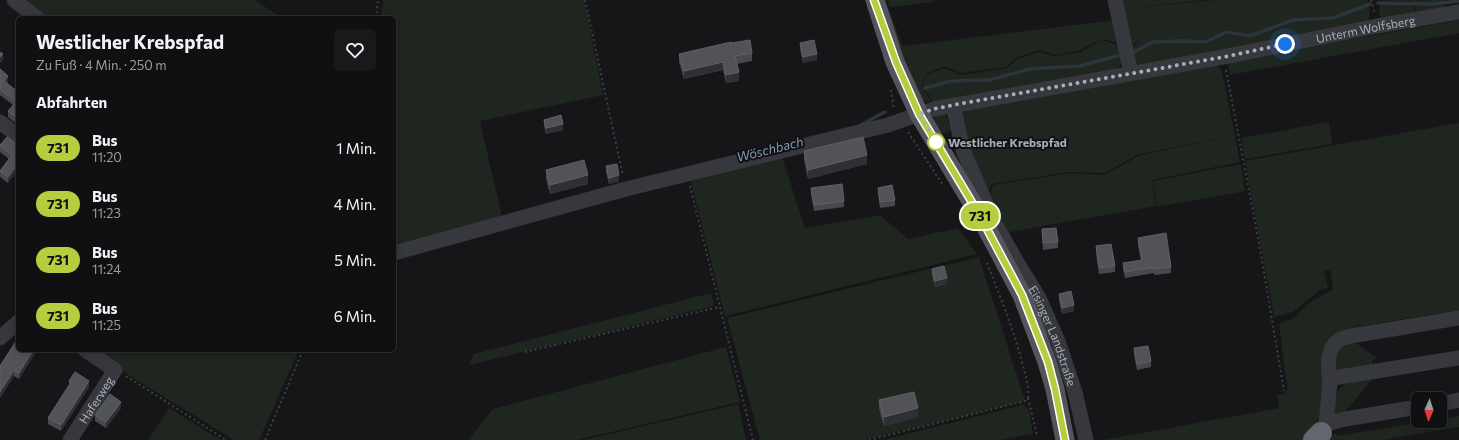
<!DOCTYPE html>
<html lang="de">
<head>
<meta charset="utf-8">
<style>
	body { margin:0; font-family:Commissioner,sans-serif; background:#19191b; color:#f1f3f6; height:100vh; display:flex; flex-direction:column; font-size:15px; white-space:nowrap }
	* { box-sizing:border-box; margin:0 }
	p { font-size:13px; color:#9c9d9f }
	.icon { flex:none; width:22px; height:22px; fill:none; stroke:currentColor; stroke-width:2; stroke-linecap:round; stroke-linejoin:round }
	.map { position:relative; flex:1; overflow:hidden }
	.panel { position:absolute; left:16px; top:16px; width:380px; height:336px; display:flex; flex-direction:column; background:#101012; border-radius:6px; box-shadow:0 2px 10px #0003,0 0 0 1px #303032 }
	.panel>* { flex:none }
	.badge { padding:0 8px; border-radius:13px; font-size:14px; line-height:26px }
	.needle { width:26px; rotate:183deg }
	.tools { position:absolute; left:1411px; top:392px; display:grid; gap:8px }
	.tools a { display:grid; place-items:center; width:36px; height:36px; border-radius:6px; background:#101012; box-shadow:0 2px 10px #0003,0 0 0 1px #303032; font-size:20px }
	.you { position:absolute; width:20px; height:20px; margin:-10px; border:3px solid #fff; border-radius:50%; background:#1a73e8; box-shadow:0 0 0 6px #1a73e833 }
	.map>.badge { position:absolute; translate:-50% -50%; box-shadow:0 0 0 2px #fff }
	h2 { padding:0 20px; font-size:15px; line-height:36px }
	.round { display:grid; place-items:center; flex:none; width:42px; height:42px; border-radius:6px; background:#19191b }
	.overview { display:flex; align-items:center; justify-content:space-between; height:68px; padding:0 20px }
	h1 { font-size:19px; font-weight:700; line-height:30px }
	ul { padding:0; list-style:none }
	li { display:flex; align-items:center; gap:12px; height:56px; padding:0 20px }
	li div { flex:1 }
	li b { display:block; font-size:15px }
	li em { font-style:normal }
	li .badge { min-width:44px; font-weight:700; text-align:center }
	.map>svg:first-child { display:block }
	.green { fill:#1e261f }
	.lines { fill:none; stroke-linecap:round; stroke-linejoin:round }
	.stream { stroke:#2c353c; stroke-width:3.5 }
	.path { stroke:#3d3f44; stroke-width:2; stroke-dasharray:2 3; stroke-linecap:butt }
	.minor { stroke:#37383d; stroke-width:15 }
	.major { stroke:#53555c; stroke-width:19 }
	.highway { stroke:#63666e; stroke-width:22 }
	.wall { fill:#47494d }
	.shaded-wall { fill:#2f3033 }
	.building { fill:#525359; stroke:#5f6168 }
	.line-casing { stroke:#fff; stroke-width:9 }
	.line { stroke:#b6cd3f; stroke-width:6 }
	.walk { stroke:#a8adb8; stroke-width:4; stroke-dasharray:0 7.2 }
	.stop-dot { fill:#fff; stroke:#b6cd3f; stroke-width:2 }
	.labels { text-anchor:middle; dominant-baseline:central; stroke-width:4; stroke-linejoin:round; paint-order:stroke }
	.street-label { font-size:12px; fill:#a8adb8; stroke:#111113 }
	.stop-label { font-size:12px; font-weight:bold; fill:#a8adb8; stroke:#111113; text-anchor:start }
	.water-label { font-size:13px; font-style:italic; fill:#7f9bb3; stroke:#111113 }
</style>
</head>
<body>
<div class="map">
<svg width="1459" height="440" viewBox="0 0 1459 440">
	<rect width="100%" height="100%" fill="#161618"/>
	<path class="green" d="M24,0H255L282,18H46Z
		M383,0H584L603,95L480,121L503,221L394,249V18H381Z
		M885,0L903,46L1115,20L1121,44L1102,39L1078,51L1055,55L1039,50L1016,58L1006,67L961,73L944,66L928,73L921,84L932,104L920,99L899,58Z
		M887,0H935L934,2L890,7Z
		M1118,0H1206L1119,9Z
		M1216,0H1368L1370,10L1368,23L1140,66L1134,63L1132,49L1141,37L1130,48L1119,9Z
		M1377,0H1445L1444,12L1416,17L1415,2Z
		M1380,4L1414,5L1415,17L1382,21L1379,13Z
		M1459,20V33L1230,75L1228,64L1229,61Z
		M1102,40L1122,46L1125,57L1118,69L933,103L922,84L928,74L944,68L962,75L1007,68L1017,59L1039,52L1055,56L1080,52Z
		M1216,64L1221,69L1235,135L1137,155L1105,173L1069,172L992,184L987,195L964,138L958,113L965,108Z
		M945,114L952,131L943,134L934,122V117Z
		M1329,122L1332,144L1245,159L1241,138Z
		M1459,123V310L1355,327V330L1340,335L1323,416L1310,440H1104L1279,408L1277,395L1284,394L1288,388L1286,380L1279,324L1294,318L1309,303L1332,290L1333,288L1330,270L1324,271L1328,288L1320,290L1293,312L1274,317L1245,161Z
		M1235,135L1240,162L1152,180L1156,206L1004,233L988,199L993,185L1070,173L1105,175L1138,156Z
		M782,157L805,228L880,215L908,239L958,228L977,254L725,316L691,182L693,179Z
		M1241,164L1245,191L1157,207L1153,181Z
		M979,257L1025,401L865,440H760L727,318Z
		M711,293L714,306L469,365L474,354Z
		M1350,343H1356L1378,359L1372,360L1373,367L1335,371C1336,356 1336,350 1350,343Z
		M726,347L740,402L577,440H468L493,409Z
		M91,350H299L259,440H234L135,379Z
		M1373,378L1344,413L1334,414C1335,408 1334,400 1336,395C1341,381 1361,380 1373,378Z
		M738,404L746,440H583Z
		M1023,405L1029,410L1033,434L1000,440H883Z
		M169,408L221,440H148Z
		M1459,416V427L1383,440H1322L1336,433L1337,436L1427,421H1440V419Z"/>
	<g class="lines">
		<path class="stream" d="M1378,3L1432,4L1459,1
			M1132,53L1153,42L1182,41L1205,42L1227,32L1250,36L1293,20L1333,18L1370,4
			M925,88L951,81L989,80L1030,69L1080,66L1124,54
			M861,125L885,112"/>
		<path class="path" d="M585,0L623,176
			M1371,0L1375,14
			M376,18L378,0
			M1226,70L1259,243L1284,391
			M891,90L894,109
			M908,132L943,185
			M690,186L753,440
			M525,352L719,307
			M126,376L226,440
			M1028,398L1037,435
			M265,440L303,350
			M869,440L1025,401L1028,398C1029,385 1025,374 1022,362C1013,328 1000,296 987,263"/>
		<g class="minor">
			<path d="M14,0L37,18"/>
			<path d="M1115,0L1131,73"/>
			<path id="s1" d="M953,105L963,150L993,220L1018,264L1039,298L1058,341L1075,392L1086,440"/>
			<path d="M0,122L18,136"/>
			<path id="s2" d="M394,253L626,189L888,125L934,109L1223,57L1377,26L1459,12"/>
			<path d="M0,338L18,322"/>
			<path d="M1330,383C1328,368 1325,348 1341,339C1346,337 1352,336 1357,335L1459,318"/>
			<path d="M1440,404L1459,400"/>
			<path d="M1326,424L1345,419L1418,407"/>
			<path d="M1321,433L1326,424L1330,383L1333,379L1339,377L1459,358"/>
			<path id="s3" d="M70,440L115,370L85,350"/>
		</g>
		<path class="major" d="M875,0L895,62L919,114L979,214L1022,295L1047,362L1055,389L1065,440"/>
		<path class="highway" d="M1314,440L1321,433"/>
	</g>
	<path class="wall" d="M732,43L752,53V61L737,64L739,81L726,83L723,70L684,79L679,62V54Z
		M800,43L817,60L803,63L800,49Z
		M0,69L8,82L7,83L18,92V125L8,117V111L13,105L0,95Z
		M544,120L563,130L546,134L544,126Z
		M0,145H18L8,183L0,177V171L9,159L0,152Z
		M804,151L867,164L808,179L804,160Z
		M606,166L619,181L609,184L606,172Z
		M546,170L588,184L550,194L546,179Z
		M811,188L844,201V207L814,211L811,194Z
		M878,188L895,200V206L880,208L878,194Z
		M1042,229L1058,242V248L1043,250Z
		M1138,238L1171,267V273L1154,275V273L1125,278L1123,269V263L1141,260L1138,245Z
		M1096,246L1115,266V272L1099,274L1096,252Z
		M932,269L947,284L935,287L932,275Z
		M1059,294L1074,311L1062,314L1059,300Z
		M1134,348L1151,361V367L1137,370L1134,354Z
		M18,350H37L19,379L14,376L0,398V366Z
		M69,381L89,387L61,431L48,424V418L69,385Z
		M879,400L918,417L884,426L879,409Z
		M121,408L106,428L95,421V415Z"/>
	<path class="shaded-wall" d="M3,54V60L0,63V57Z
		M817,54V60L803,63V57Z
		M723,62V70L684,79V71Z
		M739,72V81L726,83V75Z
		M8,76V82L4,87V81Z
		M563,124V130L546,134V128Z
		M867,155V164L808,179V170Z
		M18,164V170L8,183V177Z
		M588,175V184L550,194V185Z
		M619,175V181L609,184V178Z
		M947,278V284L935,287V281Z
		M1074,305V311L1062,314V308Z
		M33,350H37L19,379V373Z
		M14,370V376L0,398V392Z
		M89,381V387L61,431V425Z
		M121,402V408L106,428V422Z
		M918,408V417L884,426V417Z"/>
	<path class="building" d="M750,40L752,53L735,56L739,72L726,75L723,62L684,71L679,54L731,42L732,43Z
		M814,40L817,54L803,57L800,43Z
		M0,52L3,54L0,57Z
		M0,69L8,76L4,81L18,92V118L8,111L16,102L0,89Z
		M561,115L563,124L546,128L544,120Z
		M7,137L18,145V164L8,177L0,171L12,155L0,146V145Z
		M863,137L867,155L808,170L804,151Z
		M584,160L588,175L550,185L546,170Z
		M617,164L619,175L609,178L606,166Z
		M842,184L844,201L814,205L811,188Z
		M892,185L895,200L880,202L878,188Z
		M1056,228L1058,242L1043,243L1042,229Z
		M1166,233L1171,267L1154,269V267L1125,272L1123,263L1142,260L1138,238Z
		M1111,244L1115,266L1099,268L1096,246Z
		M944,266L947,278L935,281L932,269Z
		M1071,291L1074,305L1062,308L1059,294Z
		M18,338V350H33L19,373L14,370L0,392V366Z
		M1148,346L1151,361L1137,364L1134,348Z
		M75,372L89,381L61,425L48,418L71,382L69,381Z
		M914,392L918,408L884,417L879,400Z
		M110,394L121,402L106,422L95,415Z"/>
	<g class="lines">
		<defs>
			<path id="line" d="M874,0L896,62L919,114L979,214L1022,295L1048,362L1055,389L1065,440"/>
		</defs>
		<use href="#line" class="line-casing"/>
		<use href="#line" class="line"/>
		<path class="walk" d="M936,142L919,114L934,109L953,105L1224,57L1285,44"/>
	</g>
	<circle class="stop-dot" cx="936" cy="142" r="8"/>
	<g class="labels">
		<g class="street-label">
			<text stroke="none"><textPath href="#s2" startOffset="998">Unterm Wolfsberg</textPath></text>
			<text stroke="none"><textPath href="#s1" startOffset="253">Eisinger Landstraße</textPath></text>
			<text stroke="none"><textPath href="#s3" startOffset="48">Haferweg</textPath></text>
		</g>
		<g class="stop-label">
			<text x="948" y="142">Westlicher Krebspfad</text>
		</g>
		<g class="water-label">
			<text transform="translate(770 149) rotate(-14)">Wöschbach</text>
		</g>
	</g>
</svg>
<div class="tools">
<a><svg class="needle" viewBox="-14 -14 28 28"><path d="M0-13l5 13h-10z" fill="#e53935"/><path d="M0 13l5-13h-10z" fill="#9c9d9f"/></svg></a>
</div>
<div class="you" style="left:1285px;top:44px"></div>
<b class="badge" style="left:980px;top:216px;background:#b6cd3f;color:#111">731</b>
<section class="panel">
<div class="overview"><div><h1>Westlicher Krebspfad</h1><p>Zu Fuß · 4 Min. · 250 m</p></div><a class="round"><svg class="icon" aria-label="heart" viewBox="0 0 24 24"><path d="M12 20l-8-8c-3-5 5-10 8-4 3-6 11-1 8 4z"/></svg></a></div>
<h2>Abfahrten</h2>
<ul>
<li><span class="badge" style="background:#b6cd3f;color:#111">731</span><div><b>Bus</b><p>11:20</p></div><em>1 Min.</em></li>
<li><span class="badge" style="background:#b6cd3f;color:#111">731</span><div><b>Bus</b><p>11:23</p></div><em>4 Min.</em></li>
<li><span class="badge" style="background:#b6cd3f;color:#111">731</span><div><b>Bus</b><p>11:24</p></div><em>5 Min.</em></li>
<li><span class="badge" style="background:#b6cd3f;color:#111">731</span><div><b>Bus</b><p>11:25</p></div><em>6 Min.</em></li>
</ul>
</section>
</div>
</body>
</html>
